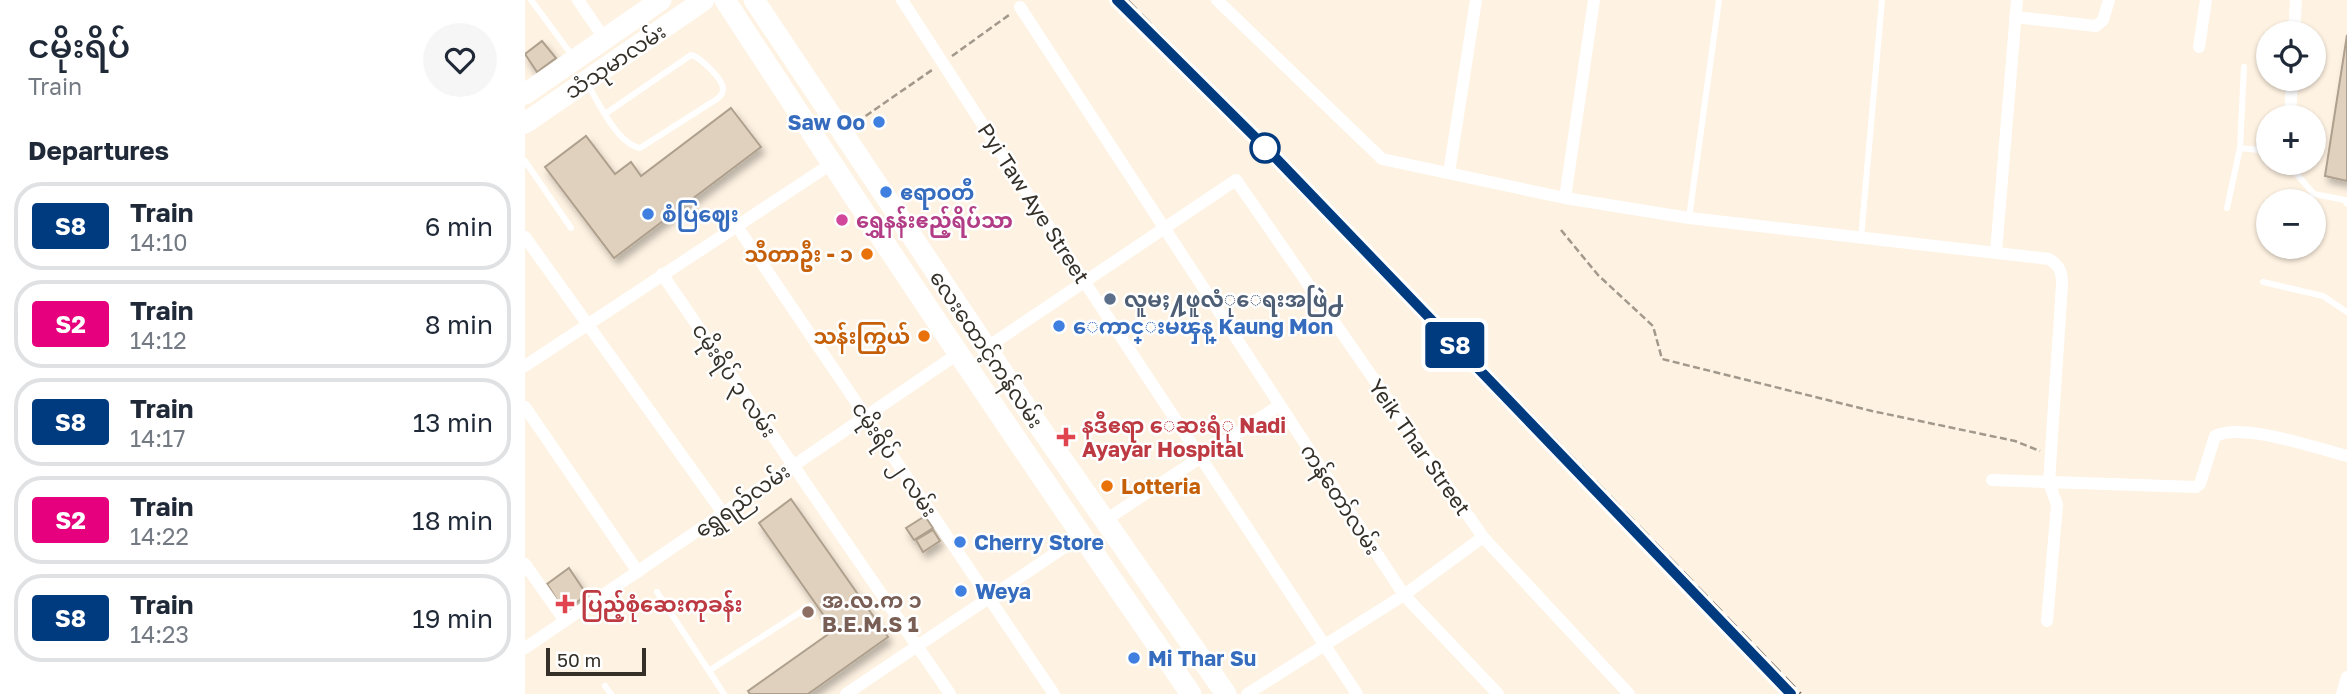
<!DOCTYPE html>
<html lang="en">
<head>
<meta charset="utf-8">
<style>
	body { margin:0; font-family:"Golos Text","Noto Sans Myanmar",sans-serif; background:#f6f6f7; color:#1f2937; height:100vh; display:flex; flex-direction:column; font-size:26px; white-space:nowrap }
	* { box-sizing:border-box; margin:0 }
	p { font-size:23px; color:#747a83 }
	.icon { flex:none; width:38px; height:38px; fill:none; stroke:currentColor; stroke-width:2; stroke-linecap:round; stroke-linejoin:round }
	.map { position:relative; flex:1; overflow:hidden }
	.details { display:flex; flex-direction:column; background:#fff; width:525px }
	.details>* { flex:none }
	.badge { padding:0 14px; border-radius:5px; font-size:24px; line-height:46px }
	.controls { position:absolute; left:1731px; top:21px; display:grid; gap:14px }
	.controls a { display:grid; place-items:center; width:70px; height:70px; border-radius:50%; background:#fff; box-shadow:0 2px 5px #0004; font-size:35px }
	.scale { position:absolute; left:21px; bottom:18px; width:100px; box-sizing:border-box; padding-left:7px; border:4px solid #353028; border-top:0; font-size:19px; line-height:24px; white-space:nowrap; color:#353028; -webkit-text-stroke:5px #fff; paint-order:stroke }
	.map>.badge { position:absolute; translate:-50% -50%; box-shadow:0 0 0 4px #fff }
	h2 { padding:0 28px; font-size:26px; line-height:63px }
	.round { display:grid; place-items:center; flex:none; width:74px; height:74px; border-radius:37px; background:#f6f6f7 }
	.summary { display:flex; align-items:center; justify-content:space-between; height:119px; padding:0 28px }
	h1 { font-size:33px; font-weight:600; line-height:52px }
	ul { padding:0; list-style:none }
	li { display:flex; align-items:center; gap:21px; height:88px; margin:0 14px 10px; padding:0 14px; border:4px solid #e0e1e3; border-radius:28px }
	li div { flex:1 }
	li b { display:block; font-size:26px }
	li em { font-style:normal }
	li .badge { min-width:77px; font-weight:700; text-align:center }
	main { display:flex; flex:1; min-height:0 }
	.map>svg:first-child { display:block }
	.building { fill:#dfd1bd; stroke:#aea08d; stroke-width:2; filter:url(#shadow) }
	.lines { fill:none; stroke-linecap:round; stroke-linejoin:round }
	.path { stroke:#a2998d; stroke-width:2.5; stroke-dasharray:7 3.5; stroke-linecap:butt }
	.lane { stroke:#fff; stroke-width:6 }
	.street { stroke:#fff; stroke-width:12 }
	.primary { stroke:#fff; stroke-width:21 }
	.rail { stroke:#70695f; stroke-width:4.5; stroke-dasharray:14 7; stroke-linecap:butt }
	.line-casing { stroke:#fff; stroke-width:16 }
	.line { stroke:#003b80; stroke-width:10 }
	.shop-dot { fill:#3f7fe0; stroke:#fff; stroke-width:2.5 }
	.stop-dot { fill:#fff; stroke:#003b80; stroke-width:3.5 }
	.hotel-dot { fill:#d1479c; stroke:#fff; stroke-width:2.5 }
	.food-dot { fill:#e8710a; stroke:#fff; stroke-width:2.5 }
	.service-dot { fill:#5c6f8a; stroke:#fff; stroke-width:2.5 }
	.health-dot { fill:#e0444e; stroke:#fff; stroke-width:2.5 }
	.education-dot { fill:#8d6e63; stroke:#fff; stroke-width:2.5 }
	.labels { text-anchor:middle; dominant-baseline:central; stroke-width:5; stroke-linejoin:round; paint-order:stroke }
	.street-label { font-size:21px; fill:#353028; stroke:#fff }
	.shop-label { font-size:21px; font-weight:bold; fill:#366cbe; stroke:#fff; text-anchor:start }
	.hotel-label { font-size:21px; font-weight:bold; fill:#b23c85; stroke:#fff; text-anchor:start }
	.food-label { font-size:21px; font-weight:bold; fill:#c56008; stroke:#fff; text-anchor:end }
	.service-label { font-size:21px; font-weight:bold; fill:#4e5e75; stroke:#fff; text-anchor:start }
	.health-label { font-size:21px; font-weight:bold; fill:#be3a42; stroke:#fff; text-anchor:start }
	.education-label { font-size:21px; font-weight:bold; fill:#785e54; stroke:#fff; text-anchor:start }
</style>
</head>
<body>
<main>
<section class="details">
<div class="summary"><div><h1>ငမိုးရိပ်</h1><p>Train</p></div><a class="round"><svg class="icon" aria-label="heart" viewBox="0 0 24 24"><path d="M12 20l-8-8c-3-5 5-10 8-4 3-6 11-1 8 4z"/></svg></a></div>
<h2>Departures</h2>
<ul>
<li><span class="badge" style="background:#003b80;color:#fff">S8</span><div><b>Train</b><p>14:10</p></div><em>6 min</em></li>
<li><span class="badge" style="background:#e6007e;color:#fff">S2</span><div><b>Train</b><p>14:12</p></div><em>8 min</em></li>
<li><span class="badge" style="background:#003b80;color:#fff">S8</span><div><b>Train</b><p>14:17</p></div><em>13 min</em></li>
<li><span class="badge" style="background:#e6007e;color:#fff">S2</span><div><b>Train</b><p>14:22</p></div><em>18 min</em></li>
<li><span class="badge" style="background:#003b80;color:#fff">S8</span><div><b>Train</b><p>14:23</p></div><em>19 min</em></li>
</ul>
</section>
<div class="map">
<svg width="1822" height="694" viewBox="0 0 1822 694">
	<defs>
		<filter id="shadow"><feDropShadow dx="3.5" dy="6" stdDeviation="3.5" flood-color="#0004"/></filter>
	</defs>
	<rect width="100%" height="100%" fill="#fef2e2"/>
	<path class="building" d="M1822,35V181L1800,176Z
		M17,41L31,58L12,72L0,54Z
		M206,108L236,147L89,258L20,167L61,136L90,174L106,162L116,176Z
		M266,499L363,637L283,694H225L223,691L309,630L234,523Z
		M400,516L408,528L389,540L381,528Z
		M408,530L415,541L398,552L391,540Z
		M44,568L62,595L39,611L22,584Z"/>
	<g class="lines">
		<path class="path" d="M427,56L484,15
			M332,122L407,70
			M1036,230L1073,275L1128,326L1137,359L1347,411L1490,441L1515,451"/>
		<path class="lane" d="M6,0L49,58
			M63,85C74,104 93,144 115,148L192,99C196,95 198,94 198,89C198,79 175,57 166,55L80,114
			M1715,148L1743,151
			M0,161L46,228
			M1762,163L1789,194L1820,200L1822,204
			M1702,208L1715,148L1719,67
			M1164,218L1194,0
			M1336,238L1357,0
			M1738,282L1798,296L1822,312
			M132,592L199,694
			M185,670L285,606
			M80,686L86,694"/>
		<path class="street" d="M53,0L79,38
			M377,0L559,281L832,694
			M692,0L857,159L1040,198L1164,218L1524,259C1535,266 1537,272 1537,284L1524,482L1532,505L1522,621
			M495,7L879,595L973,694
			M1490,17L1571,26L1578,20L1584,0
			M1769,33L1771,0
			M1674,47L1681,0
			M1765,117L1767,79
			M924,173L951,0
			M1040,198L1069,0
			M211,225L529,694
			M0,237L198,513
			M1471,252L1492,0
			M137,274L425,694
			M461,348L711,180L958,537L1104,694
			M0,366L306,164
			M0,407L113,572
			M1467,480L1671,487L1675,484L1690,436C1718,422 1790,448 1822,456
			M579,521L755,405
			M0,564L40,621
			M0,648L434,353
			M321,694L556,536
			M722,694L879,595L958,537
			M1817,694L1822,677"/>
		<path class="primary" d="M200,0C352,234 507,465 666,694
			M229,0L507,416L701,694
			M0,94L136,0
			M0,123L179,0"/>
		<path class="rail" d="M601,0L930,337L1275,694"/>
	</g>
	<g class="lines">
		<defs>
			<path id="line" d="M592,0L745,152L1266,694"/>
		</defs>
		<use href="#line" class="line-casing"/>
		<use href="#line" class="line"/>
	</g>
	<g class="shop-dot">
		<circle cx="354" cy="122" r="7"/>
		<circle cx="361" cy="192" r="7"/>
		<circle cx="123" cy="214" r="7"/>
		<circle cx="534" cy="326" r="7"/>
		<circle cx="435" cy="542" r="7"/>
		<circle cx="436" cy="591" r="7"/>
		<circle cx="609" cy="658" r="7"/>
	</g>
	<circle class="stop-dot" cx="740" cy="148" r="14"/>
	<circle class="hotel-dot" cx="317" cy="220" r="7"/>
	<g class="food-dot">
		<circle cx="342" cy="254" r="7"/>
		<circle cx="399" cy="336" r="7"/>
		<circle cx="582" cy="486" r="7"/>
	</g>
	<circle class="service-dot" cx="585" cy="299" r="7"/>
	<g class="health-dot">
		<path d="M537.5 426.5h7v7h7v7h-7v7h-7v-7h-7v-7h7z"/>
		<path d="M36.5 593.5h7v7h7v7h-7v7h-7v-7h-7v-7h7z"/>
	</g>
	<circle class="education-dot" cx="283" cy="612" r="7"/>
	<g class="labels">
		<g class="street-label">
			<text transform="translate(90 61) rotate(-34)">သံသုမာလမ်း</text>
			<text transform="translate(509 203) rotate(57)">Pyi Taw Aye Street</text>
			<text transform="translate(462 349) rotate(56)">လေးထောင့်ကန်လမ်း</text>
			<text transform="translate(210 380) rotate(56)">ငမိုးရိပ် ၃ လမ်း</text>
			<text transform="translate(895 447) rotate(55)">Yeik Thar Street</text>
			<text transform="translate(370 459) rotate(56)">ငမိုးရိပ် ၂ လမ်း</text>
			<text transform="translate(816 499) rotate(57)">ကန်တော်လမ်း</text>
			<text transform="translate(217 500) rotate(-35)">ရွှေရည်လမ်း</text>
		</g>
		<g class="shop-label">
			<text x="340" y="122" text-anchor="end">Saw Oo</text>
			<text x="375" y="192">ဧရာဝတီ</text>
			<text x="137" y="214">စံပြဈေး</text>
			<text x="548" y="326">ေကာင္းမၾန္ Kaung Mon</text>
			<text x="449" y="542">Cherry Store</text>
			<text x="450" y="591">Weya</text>
			<text x="623" y="658">Mi Thar Su</text>
		</g>
		<g class="hotel-label">
			<text x="331" y="220">ရွှေနန်းဧည့်ရိပ်သာ</text>
		</g>
		<g class="food-label">
			<text x="328" y="254">သီတာဦး - ၁</text>
			<text x="385" y="336">သန်းကြွယ်</text>
			<text x="596" y="486" text-anchor="start">Lotteria</text>
		</g>
		<g class="service-label">
			<text x="599" y="299">လူမႈ႔ဖူလံုေရးအဖြဲ႕</text>
		</g>
		<g class="health-label">
			<text x="557" y="425">နဒီဧရာ ေဆးရံု Nadi<tspan x="557" dy="24">Ayayar Hospital</tspan></text>
			<text x="56" y="604">ပြည့်စုံဆေးကုခန်း</text>
		</g>
		<g class="education-label">
			<text x="297" y="600">အ.လ.က ၁<tspan x="297" dy="24">B.E.M.S 1</tspan></text>
		</g>
	</g>
</svg>
<div class="controls">
<a><svg class="icon" aria-label="locate" viewBox="0 0 24 24"><circle cx="12" cy="12" r="6"/><path d="M12 2v4M12 18v4M2 12h4M18 12h4"/></svg></a>
<a>+</a>
<a>−</a>
</div>
<div class="scale">50 m</div>
<b class="badge" style="left:930px;top:345px;background:#003b80;color:#fff">S8</b>
</div>
</main>
</body>
</html>
